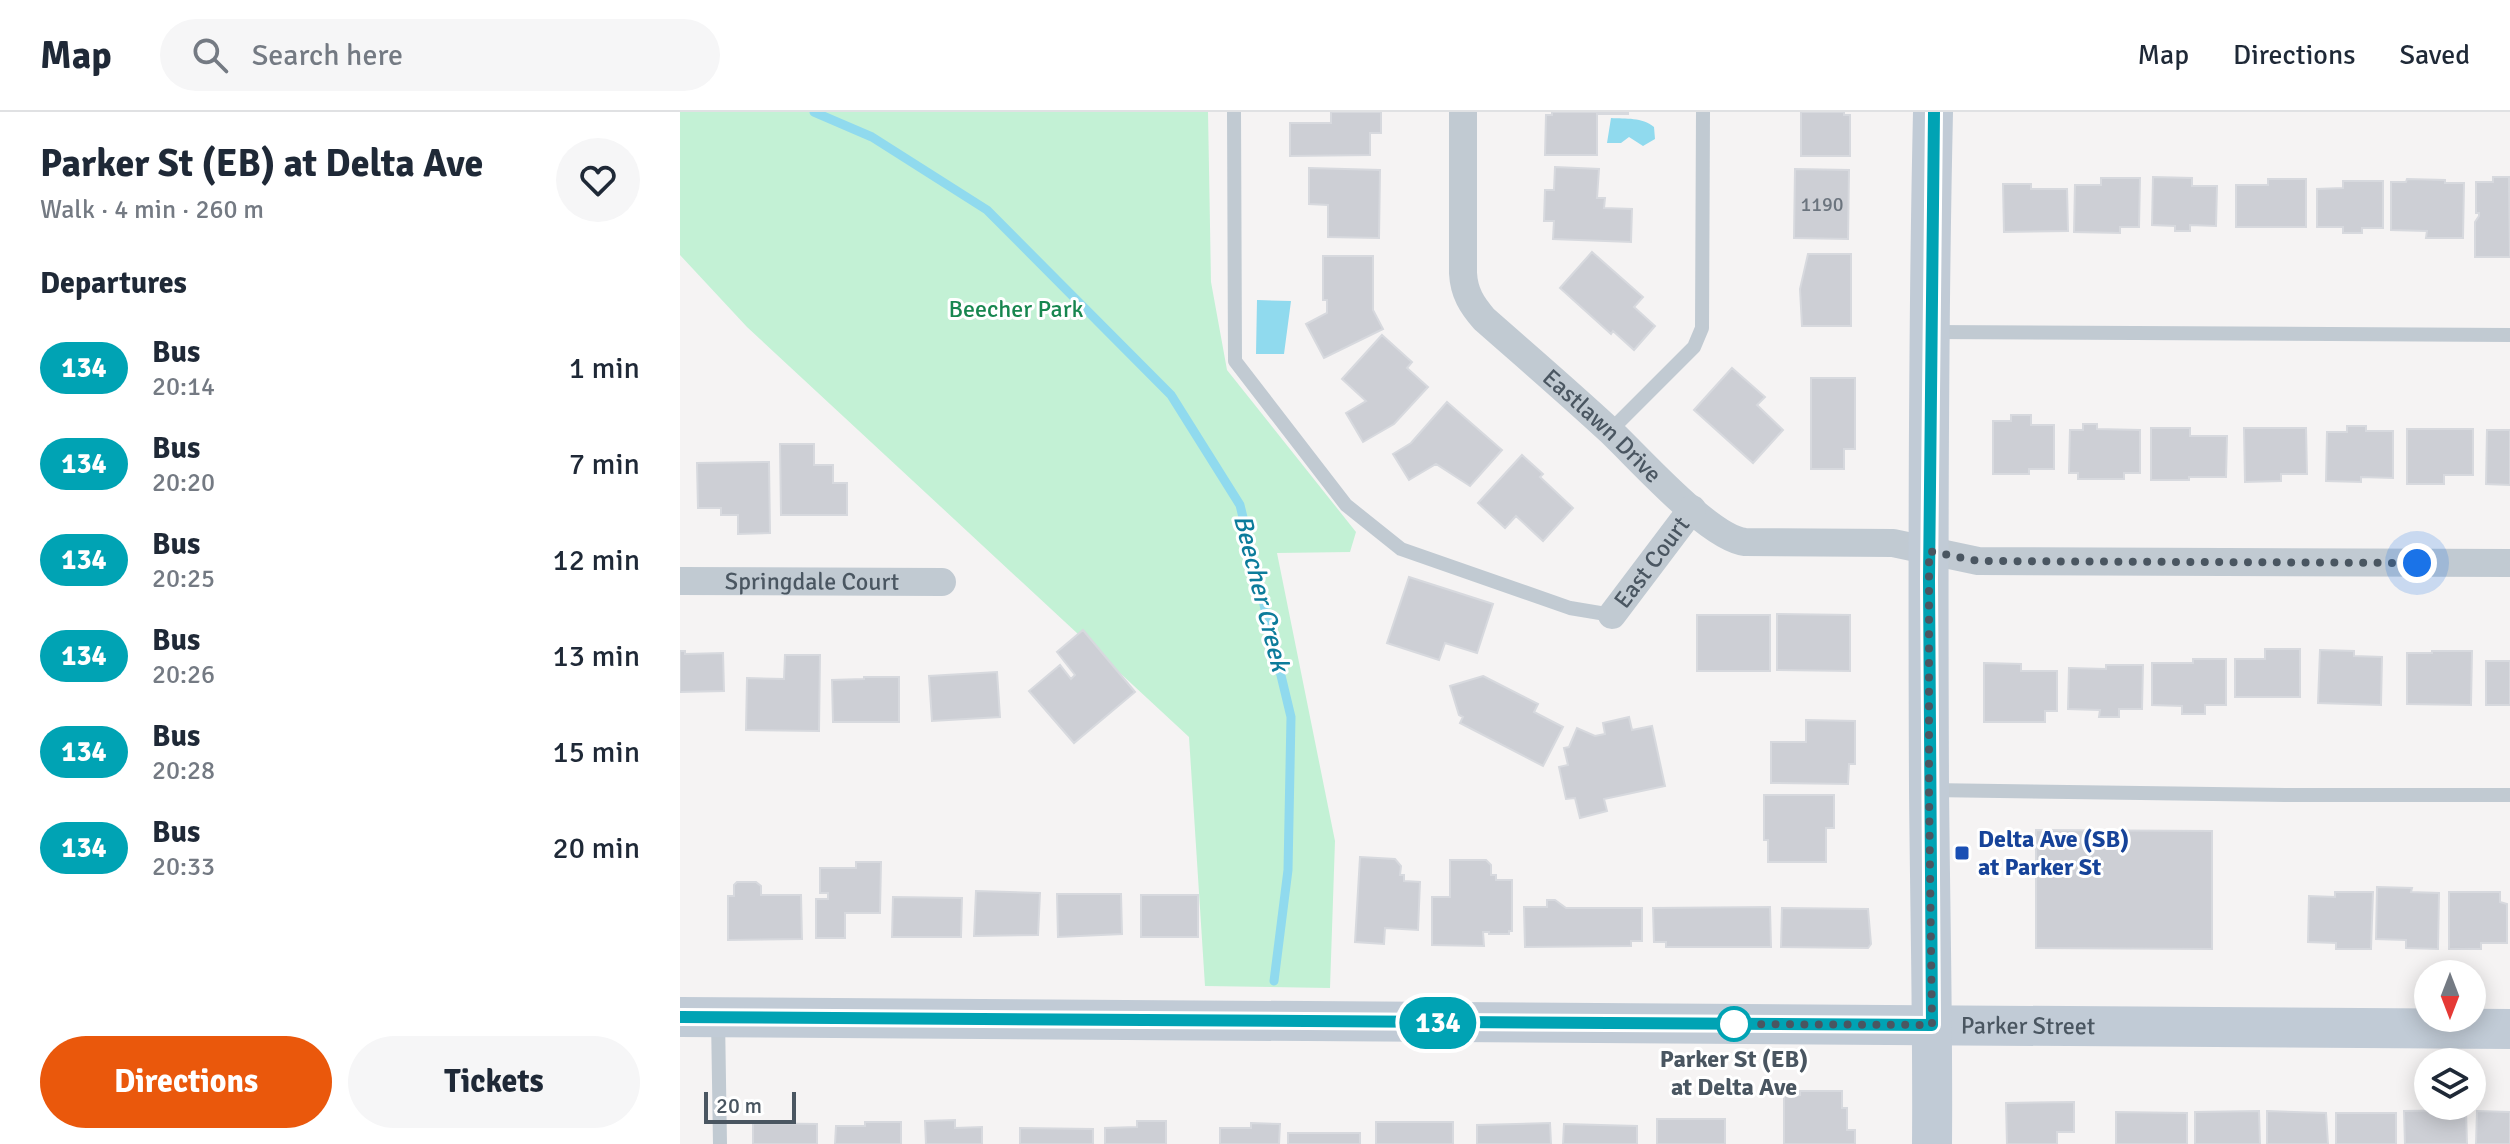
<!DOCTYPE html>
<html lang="en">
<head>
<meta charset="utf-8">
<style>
	body { margin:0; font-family:Signika,sans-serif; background:#f6f6f7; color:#1f2937; height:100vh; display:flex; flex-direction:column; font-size:30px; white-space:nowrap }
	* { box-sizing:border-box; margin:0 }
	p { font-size:26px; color:#747a83 }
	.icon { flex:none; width:44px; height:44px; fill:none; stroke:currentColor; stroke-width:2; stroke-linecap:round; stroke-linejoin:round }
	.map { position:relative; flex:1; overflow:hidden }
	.panel { display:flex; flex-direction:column; background:#fff; width:680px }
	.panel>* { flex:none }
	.badge { padding:0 16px; border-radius:26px; font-size:28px; line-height:52px }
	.needle { width:52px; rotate:180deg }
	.tools { position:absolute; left:1734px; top:848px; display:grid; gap:16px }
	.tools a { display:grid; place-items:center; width:72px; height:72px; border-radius:50%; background:#fff; box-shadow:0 4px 20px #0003; font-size:40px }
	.scale { position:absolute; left:24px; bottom:20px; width:92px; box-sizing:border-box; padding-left:8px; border:4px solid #4a5661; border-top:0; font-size:22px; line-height:28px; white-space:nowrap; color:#4a5661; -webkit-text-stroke:6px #fff; paint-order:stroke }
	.you { position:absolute; width:40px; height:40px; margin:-20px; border:6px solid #fff; border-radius:50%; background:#1a73e8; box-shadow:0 0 0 12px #1a73e833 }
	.map>.badge { position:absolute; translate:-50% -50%; box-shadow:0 0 0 4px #fff }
	h2 { padding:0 40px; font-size:30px; line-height:72px }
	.round { display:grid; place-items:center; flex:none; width:84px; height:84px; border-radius:42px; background:#f6f6f7 }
	.summary { display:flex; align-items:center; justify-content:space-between; height:136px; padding:0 40px }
	h1 { font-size:38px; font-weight:700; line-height:60px }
	.button { display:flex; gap:16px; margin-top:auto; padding:16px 40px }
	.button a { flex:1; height:92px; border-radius:48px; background:#ea580c; color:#fff; font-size:32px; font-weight:700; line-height:92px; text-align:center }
	.button a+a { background:#f6f6f7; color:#1f2937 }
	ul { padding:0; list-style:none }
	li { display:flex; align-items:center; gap:24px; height:96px; padding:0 40px }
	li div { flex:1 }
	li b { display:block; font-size:30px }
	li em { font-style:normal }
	li .badge { min-width:88px; font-weight:700; text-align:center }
	header { display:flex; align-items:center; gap:48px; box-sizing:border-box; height:112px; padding:0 40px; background:#fff; border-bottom:2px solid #e0e1e3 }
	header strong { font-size:38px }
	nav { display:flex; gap:44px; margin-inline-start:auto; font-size:28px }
	.search { width:560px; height:72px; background:#f6f6f7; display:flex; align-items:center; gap:20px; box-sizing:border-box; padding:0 28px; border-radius:44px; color:#747a83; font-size:30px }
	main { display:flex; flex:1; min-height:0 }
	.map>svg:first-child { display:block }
	.green { fill:#c3f1d5 }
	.water { fill:#90daee }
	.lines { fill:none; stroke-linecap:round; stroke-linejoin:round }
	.stream { stroke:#90daee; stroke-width:9 }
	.building { fill:#cdcfd5; stroke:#d7d9de; stroke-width:2 }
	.lane { stroke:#c1cad2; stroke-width:14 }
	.street { stroke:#c1cad2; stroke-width:28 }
	.secondary { stroke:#c1cbd6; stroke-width:40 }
	.line-casing { stroke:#fff; stroke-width:18 }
	.line { stroke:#00a3b4; stroke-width:12 }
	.walk { stroke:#4a5661; stroke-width:8; stroke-dasharray:0 14.4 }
	.transit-dot { fill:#1a4fb4; stroke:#fff; stroke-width:3 }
	.stop-dot { fill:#fff; stroke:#00a3b4; stroke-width:4 }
	.labels { text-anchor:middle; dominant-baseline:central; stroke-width:6; stroke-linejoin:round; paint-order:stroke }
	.number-label { font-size:20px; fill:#6b747e }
	.park-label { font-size:24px; fill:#17864f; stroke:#fff }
	.street-label { font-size:24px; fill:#4a5661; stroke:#fff }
	.transit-label { font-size:24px; font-weight:bold; fill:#164399; stroke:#fff; text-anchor:start }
	.stop-label { font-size:24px; font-weight:bold; fill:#4a5661; stroke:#fff }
	.water-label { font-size:26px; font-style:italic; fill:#0c7c9b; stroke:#fff }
</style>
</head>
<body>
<header>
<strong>Map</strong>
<div class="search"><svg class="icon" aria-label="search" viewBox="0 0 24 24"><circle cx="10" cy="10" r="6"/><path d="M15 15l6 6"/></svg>Search here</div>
<nav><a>Map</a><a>Directions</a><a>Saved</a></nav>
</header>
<main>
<section class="panel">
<div class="summary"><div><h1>Parker St (EB) at Delta Ave</h1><p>Walk · 4 min · 260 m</p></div><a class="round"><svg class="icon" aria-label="heart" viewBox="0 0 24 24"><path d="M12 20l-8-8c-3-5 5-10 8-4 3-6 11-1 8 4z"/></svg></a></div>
<h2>Departures</h2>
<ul>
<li><span class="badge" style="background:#00a3b4;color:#fff">134</span><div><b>Bus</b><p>20:14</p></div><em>1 min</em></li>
<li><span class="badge" style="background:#00a3b4;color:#fff">134</span><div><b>Bus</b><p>20:20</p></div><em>7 min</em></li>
<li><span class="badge" style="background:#00a3b4;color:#fff">134</span><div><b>Bus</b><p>20:25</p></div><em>12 min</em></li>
<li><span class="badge" style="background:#00a3b4;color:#fff">134</span><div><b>Bus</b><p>20:26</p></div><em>13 min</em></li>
<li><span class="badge" style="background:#00a3b4;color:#fff">134</span><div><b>Bus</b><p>20:28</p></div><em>15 min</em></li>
<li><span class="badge" style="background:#00a3b4;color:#fff">134</span><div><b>Bus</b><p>20:33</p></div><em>20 min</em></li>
</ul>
<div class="button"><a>Directions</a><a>Tickets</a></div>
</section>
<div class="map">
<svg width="1830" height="1032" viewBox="0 0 1830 1032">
	<rect width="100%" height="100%" fill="#f5f3f3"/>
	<path class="green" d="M0,0H528L531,170L547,258L676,420L670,440L597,441L655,729L650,876L525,874L509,625L67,215L0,143Z"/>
	<path class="water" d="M931,6C946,7 962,5 974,15L975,27L963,34L949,25L941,31H927Z
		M577,188L611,189L604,242H576Z"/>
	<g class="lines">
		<path class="stream" d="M134,0L192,25L307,98L491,283L560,393L611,605L608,758L594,869"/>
	</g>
	<path class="building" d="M651,0H701V21H690V43L610,44V11H651Z
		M872,0H948V2H917V43H865L866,3H872Z
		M1121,0H1164V3H1170V44H1121Z
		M875,55L919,57L917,86H925L924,96L952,97L951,130L873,127L874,109H864L865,78H874Z
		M629,56L700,58L699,126L648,125V93L629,92Z
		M1115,57L1169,58L1168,127L1114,126Z
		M1473,65L1512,66V74H1537L1536,114L1510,113V119H1495V114L1472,113Z
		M1813,65H1829L1830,145H1795V110L1799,104V101H1796V70H1813Z
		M1421,66H1460L1459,115H1440V121L1394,120L1395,73H1421Z
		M1588,67H1626V115H1556V73H1588Z
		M1727,67L1765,68V71H1784L1783,126H1746L1747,119L1711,118V70H1726Z
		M1663,69H1703V116H1682V121H1663V115H1637V77L1663,76Z
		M1323,72H1351V77H1387L1388,119L1324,120Z
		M912,140L963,185L954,195L975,214L954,238L933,219L931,222L880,176Z
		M1128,142H1171V214H1122L1120,177Z
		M643,144H693V198L703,217L644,246L626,212L647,201V188H643Z
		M702,223L732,250L727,256L748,275L714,312L683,330L666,301L686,289L662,267Z
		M1052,256L1085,285L1077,293L1103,318L1073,351L1014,298Z
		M1131,266H1175V337H1164V357H1131Z
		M767,290L822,338L790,374L756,352L729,368L713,342L731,331Z
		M1331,303H1351V313H1374V357H1349V362H1313V309H1331Z
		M1403,312H1417V317L1460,318V361H1444V367H1398V361H1389L1390,318H1403Z
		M1667,314H1686V319H1713V366L1681,365V370L1646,369L1647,320H1667Z
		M1471,316H1510V324H1547L1546,365H1509V368H1471Z
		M1564,316H1626L1627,362H1601V369L1565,370Z
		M1727,317H1793V363H1764V372H1727Z
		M1807,318H1830V373L1806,372Z
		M100,332H134V353H153V371H167V403H101Z
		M842,343L863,362L860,365L893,396L863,429L836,404L825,416L798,391Z
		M89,350L90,421L58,422V403H41V396H18L17,351Z
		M729,465L813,492L797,541L765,531L759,548L707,531Z
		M1097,502L1170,503V559L1097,558Z
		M1017,503H1090V559H1017Z
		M403,518L455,580L394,631L349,579L380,553L391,567L395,563L377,540Z
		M1585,537H1620V585H1555V547H1585Z
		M1640,538L1674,539V544L1702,545L1701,593L1638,591Z
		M0,539H5V542L43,541L44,579L0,580Z
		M1752,539H1792L1791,593L1727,592V541H1752Z
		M105,543H140L139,619L66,618L67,566L104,567Z
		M1513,547H1546V593H1525V602H1502V594L1472,593V551H1513Z
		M1806,549H1830V593H1806Z
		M1304,551L1341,552V559H1377V599H1365V610H1304Z
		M1426,553H1463L1462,597H1439V605H1419L1420,598L1388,597L1389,556L1426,557Z
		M317,560L320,605L252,609L249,564Z
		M803,564L858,592L854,600L883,615L863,654L780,611L783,605L779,603L770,574Z
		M184,565H219V610H153L152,568L184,567Z
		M949,605L952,618L972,614L985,674L924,687L927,699L900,706L895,686L886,687L879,655L888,653L884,636L889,635L897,616L915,624L925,622L923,611Z
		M1126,608L1175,609V652H1169L1168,672L1091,671V630H1126Z
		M1084,683H1154V716H1146V750H1088V728H1084Z
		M1356,718L1532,719V837L1356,836Z
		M680,745L715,747L721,754L720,763H724V769L740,770L738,818L705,816L704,832L675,830Z
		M770,748H806L811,753V763H816V768H832V819H829V822H809V820H803L804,834L752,833V785H770Z
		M176,750H201L200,801H165V826H136V787H148V781H140V756H176Z
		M57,770H76L81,774V783H121L122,827L48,828V784H54V773Z
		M1697,775L1732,776L1731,780L1759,781L1758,837L1726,836V828L1696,827Z
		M296,779L360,781L358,823L294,824Z
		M1655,780H1693L1691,837H1656V831L1628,830L1629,784L1655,785Z
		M1769,780H1820V790L1827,792V831H1801V837H1769Z
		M377,782H441L442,822L378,825Z
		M461,783H518V825H461Z
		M213,785L282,786L281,825H212Z
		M867,788H875L886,796H962V829H951V834L845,835L844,795H867Z
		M1090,795L1091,835H986V830H974L973,796Z
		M1102,796L1188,797L1191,832L1188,836L1101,835Z
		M1120,979H1162V996H1167V1018H1175V1032H1104V984L1120,983Z
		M1394,990V1020H1377V1032H1327L1326,991Z
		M1786,998L1787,1032H1725L1724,999Z
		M1579,999L1580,1032H1515V1000Z
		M1587,999L1646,1001L1648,1032H1587Z
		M1797,999L1830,1000V1032H1796Z
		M1436,1000L1507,1001V1032H1436Z
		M1656,1001H1716V1032H1656Z
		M977,1007H1045V1032H977Z
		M275,1008V1016L302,1015V1032H246L245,1009Z
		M457,1009H486V1032H425V1016L457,1015Z
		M185,1010H221V1032H155L156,1014H185Z
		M696,1010H773V1032H696Z
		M73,1011L137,1012V1032H73Z
		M571,1011L600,1012L599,1032H540V1016H571Z
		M870,1011L871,1032H797V1013Z
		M884,1012L957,1014V1032H883Z
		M340,1016L413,1017V1032H340Z
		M608,1021H680V1032H608Z"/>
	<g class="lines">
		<path class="lane" d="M554,0L555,249L666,393L721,437L890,496L932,503
			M1251,220L1830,223
			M930,319L1014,235L1022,216L1023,0
			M1249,678L1605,683H1830
			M38,906L40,1032"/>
		<g class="street">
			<path id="s1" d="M783,0V161C784,181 792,193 804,207C846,244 888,280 929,318C958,345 1029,426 1065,430L1213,431L1298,449L1830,451"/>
			<path id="s2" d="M0,469L262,470"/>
			<path id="s3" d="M932,503L1012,397"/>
		</g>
		<g class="secondary">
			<path id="s4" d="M0,905L1830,917"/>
			<path d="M1252,1032C1253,913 1250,795 1249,676C1248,451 1248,225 1253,0"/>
		</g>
	</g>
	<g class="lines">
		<defs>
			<path id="line" d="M0,905L1252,913L1249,468L1254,0"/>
		</defs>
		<use href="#line" class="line-casing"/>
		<use href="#line" class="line"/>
		<path class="walk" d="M1054,912H1046L1252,913L1249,678V439L1298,449L1737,451"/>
	</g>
	<rect class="transit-dot" x="1274" y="733" width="16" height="16" rx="4"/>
	<circle class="stop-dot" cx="1054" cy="912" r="16"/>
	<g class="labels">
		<g class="number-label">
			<text x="1142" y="92">1190</text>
		</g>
		<g class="park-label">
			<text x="336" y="197">Beecher Park</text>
		</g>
		<g class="street-label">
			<text stroke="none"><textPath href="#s1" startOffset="372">Eastlawn Drive</textPath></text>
			<text stroke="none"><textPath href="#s3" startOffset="66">East Court</textPath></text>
			<text stroke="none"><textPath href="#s2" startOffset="132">Springdale Court</textPath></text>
			<text stroke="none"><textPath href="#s4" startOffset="1348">Parker Street</textPath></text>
		</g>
		<g class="transit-label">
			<text x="1298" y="727">Delta Ave (SB)<tspan x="1298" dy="28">at Parker St</tspan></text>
		</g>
		<g class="stop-label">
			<text x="1054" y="947">Parker St (EB)<tspan x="1054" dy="28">at Delta Ave</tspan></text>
		</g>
		<g class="water-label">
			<text transform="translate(581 481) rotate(76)">Beecher Creek</text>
		</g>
	</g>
</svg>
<div class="tools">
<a><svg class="needle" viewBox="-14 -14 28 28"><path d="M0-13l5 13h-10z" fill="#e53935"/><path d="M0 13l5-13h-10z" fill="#747a83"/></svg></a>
<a><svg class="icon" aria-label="layers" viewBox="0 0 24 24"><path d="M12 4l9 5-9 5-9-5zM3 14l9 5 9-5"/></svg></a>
</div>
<div class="scale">20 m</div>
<div class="you" style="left:1737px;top:451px"></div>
<b class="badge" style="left:758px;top:911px;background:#00a3b4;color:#fff">134</b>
</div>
</main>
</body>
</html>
